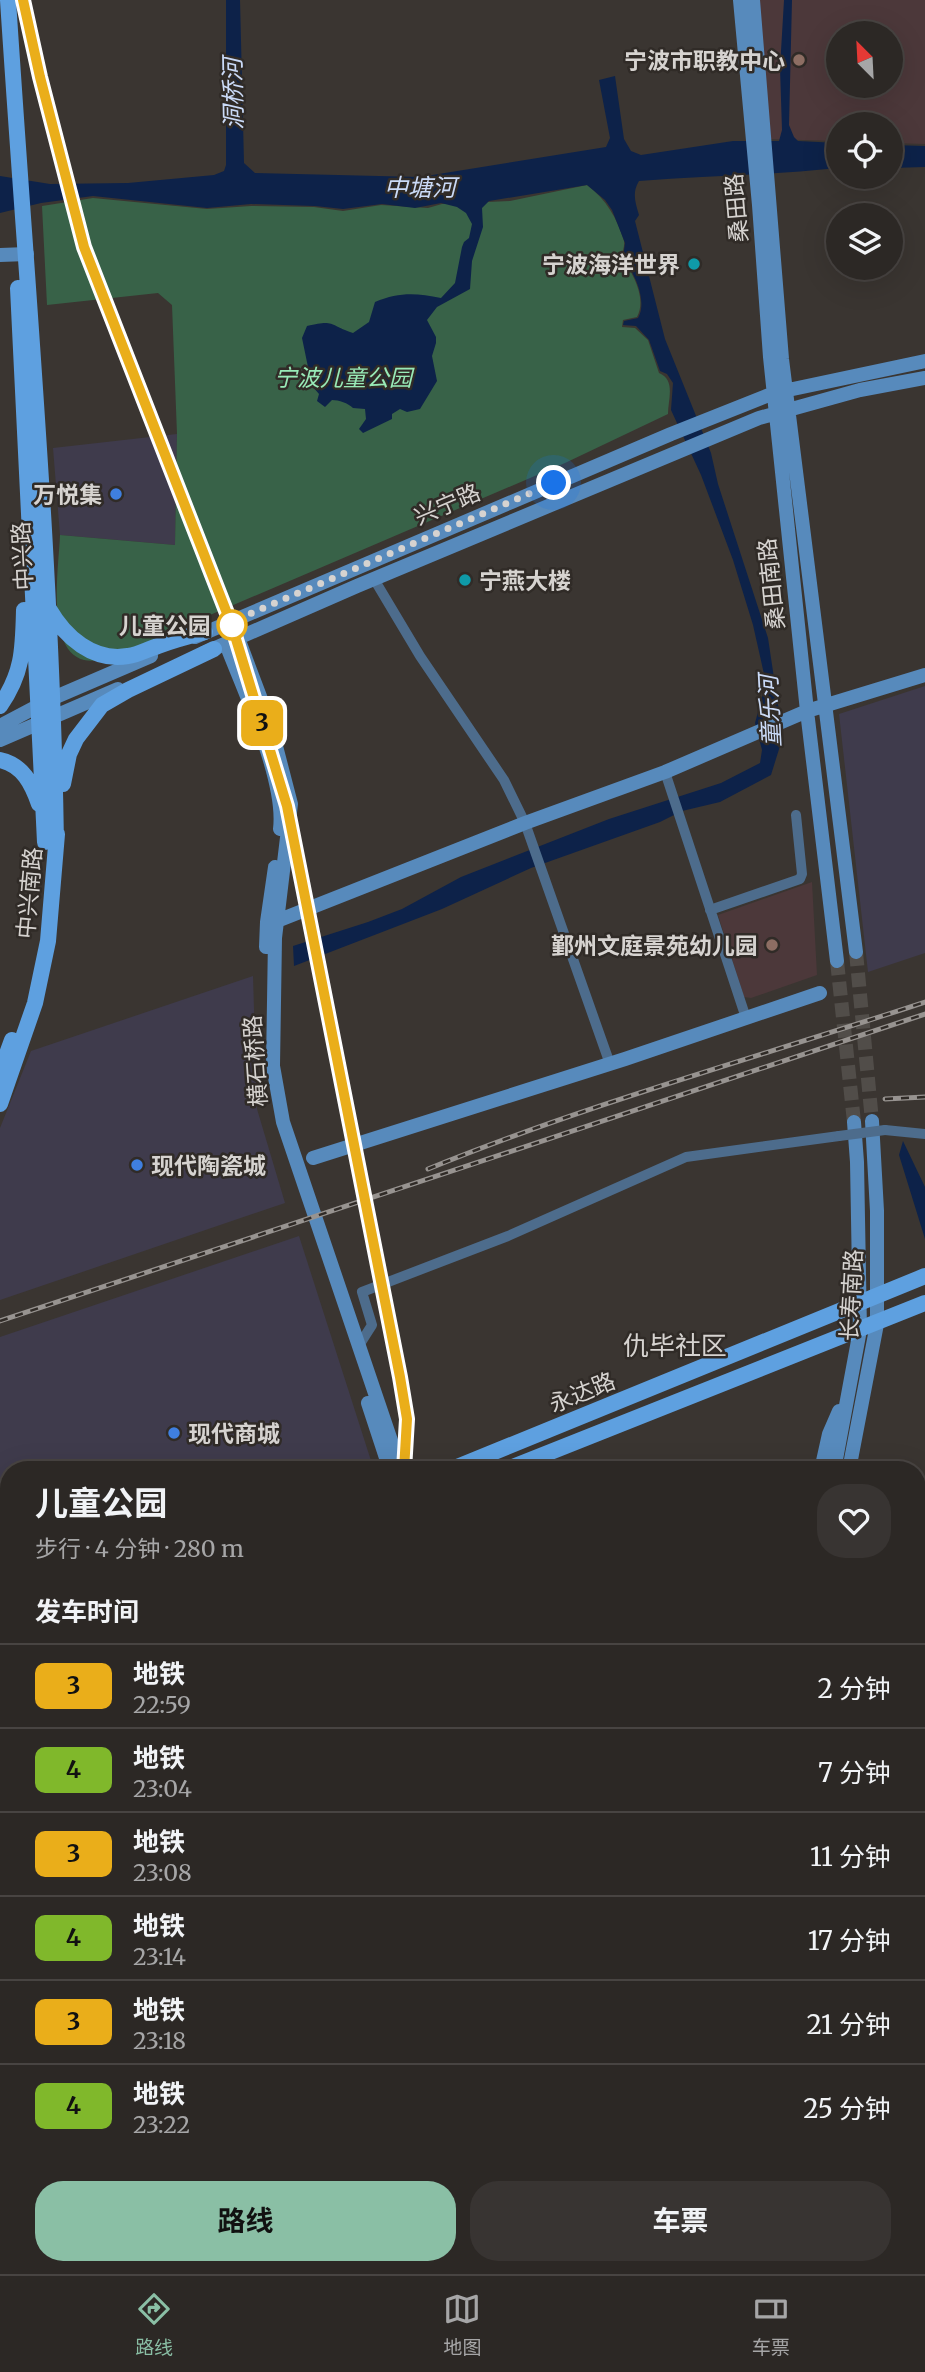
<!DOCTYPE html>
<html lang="zh">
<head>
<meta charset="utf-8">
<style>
	body { margin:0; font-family:Merriweather,"Noto Sans SC",serif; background:#383432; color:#f1f3f6; height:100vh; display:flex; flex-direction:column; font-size:26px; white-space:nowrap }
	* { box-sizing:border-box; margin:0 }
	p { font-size:23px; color:#a6a6a7 }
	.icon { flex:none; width:38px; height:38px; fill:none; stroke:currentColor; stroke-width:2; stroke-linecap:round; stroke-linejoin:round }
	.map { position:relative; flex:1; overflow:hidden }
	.details { position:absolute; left:0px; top:1461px; width:926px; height:814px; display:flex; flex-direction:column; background:#2c2825; border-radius:28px 28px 0 0; box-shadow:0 7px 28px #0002,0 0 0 2px #484442 }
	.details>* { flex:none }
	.badge { padding:0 14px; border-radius:10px; font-size:24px; line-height:46px }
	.needle { width:46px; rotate:336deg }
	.controls { position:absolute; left:826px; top:21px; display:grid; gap:14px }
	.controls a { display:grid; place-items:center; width:77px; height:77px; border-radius:50%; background:#2c2825; box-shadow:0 7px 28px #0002,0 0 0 2px #484442; font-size:35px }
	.you { position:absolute; width:35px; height:35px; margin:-18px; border:5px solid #fff; border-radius:50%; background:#1a73e8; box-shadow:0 0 0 10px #1a73e833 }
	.map>.badge { position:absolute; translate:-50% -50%; box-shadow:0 0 0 4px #fff }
	h2 { padding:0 35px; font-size:26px; line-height:63px }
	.round { display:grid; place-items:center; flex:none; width:74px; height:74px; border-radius:28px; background:#383432 }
	.summary { display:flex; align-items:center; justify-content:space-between; height:119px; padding:0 35px }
	h1 { font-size:33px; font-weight:700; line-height:52px }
	.primary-button { display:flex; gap:14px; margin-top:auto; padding:14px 35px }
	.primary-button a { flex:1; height:80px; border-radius:28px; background:#8abfa5; color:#111; font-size:28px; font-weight:700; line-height:80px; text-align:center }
	.primary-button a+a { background:#383432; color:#f1f3f6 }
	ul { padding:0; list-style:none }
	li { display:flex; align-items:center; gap:21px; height:84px; padding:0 35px; border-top:2px solid #484442 }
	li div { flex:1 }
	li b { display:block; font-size:26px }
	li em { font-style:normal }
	li .badge { min-width:77px; font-weight:700; text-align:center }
	.dock { display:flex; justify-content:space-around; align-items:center; height:98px; border-top:2px solid #484442; background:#2c2825; font-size:19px; color:#a6a6a7 }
	.dock a { display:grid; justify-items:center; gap:4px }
	.dock .on { color:#8abfa5 }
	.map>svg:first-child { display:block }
	.commercial { fill:#3f3b4c }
	.education { fill:#4c383a; fill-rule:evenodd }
	.green { fill:#386248 }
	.water { fill:#0d2249 }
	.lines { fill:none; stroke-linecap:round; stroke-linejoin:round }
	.secondary-tunnel { stroke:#514d49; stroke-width:14; stroke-dasharray:14 7; stroke-linecap:butt }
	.street { stroke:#4d6c8c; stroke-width:10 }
	.secondary { stroke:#578abc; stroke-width:14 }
	.primary { stroke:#5ea0e0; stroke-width:16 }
	.highway { stroke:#75b3f1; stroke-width:18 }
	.rail-casing { stroke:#979390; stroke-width:5 }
	.rail { stroke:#302b27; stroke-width:2.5; stroke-dasharray:8; stroke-linecap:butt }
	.street-bridge { stroke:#4d6c8c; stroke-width:10 }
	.highway-bridge { stroke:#75b3f1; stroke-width:18 }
	.line-casing { stroke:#fff; stroke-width:16 }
	.line { stroke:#eaae1a; stroke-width:10 }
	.walk { stroke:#d6d3d0; stroke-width:7; stroke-dasharray:0 12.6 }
	.education-dot { fill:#8d6e63; stroke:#302b27; stroke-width:2.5 }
	.culture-dot { fill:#0f9aa8; stroke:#302b27; stroke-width:2.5 }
	.shop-dot { fill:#3f7fe0; stroke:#302b27; stroke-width:2.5 }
	.stop-dot { fill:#fff; stroke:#eaae1a; stroke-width:3.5 }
	.labels { text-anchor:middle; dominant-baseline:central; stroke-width:5; stroke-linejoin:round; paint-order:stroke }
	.poi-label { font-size:23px; font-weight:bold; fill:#d6d3d0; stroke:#302b27; text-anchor:end }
	.street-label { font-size:23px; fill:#d6d3d0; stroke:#302b27 }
	.park-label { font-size:23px; font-style:italic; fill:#98eab7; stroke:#302b27 }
	.stop-label { font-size:23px; font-weight:bold; fill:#d6d3d0; stroke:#302b27; text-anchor:end }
	.water-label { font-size:24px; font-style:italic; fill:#cadaf7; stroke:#302b27 }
	.quarter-label { font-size:26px; fill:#d6d3d0; stroke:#302b27 }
</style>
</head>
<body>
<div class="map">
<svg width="925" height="2274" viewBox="0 0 925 2274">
	<rect width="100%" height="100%" fill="#3a3531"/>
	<path class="commercial" d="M177,434L175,545L60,535L53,448Z
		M925,686V953L868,972L839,714Z
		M253,976L257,1109L285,1203L0,1300V1128L31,1051Z
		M299,1236L374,1470H9V1654L0,1659V1337Z"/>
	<path class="education" d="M757,0H925V144L891,143V124H838V141L766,139ZM838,33H891V86H838Z
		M812,882L817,975L751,998L744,997L718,915Z"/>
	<path class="green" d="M587,185C606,199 617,218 624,241C625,247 622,251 622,258C633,273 647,299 637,317L623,320L622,327L635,328L648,340L659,373C676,380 668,399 668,414L565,463L126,651C114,655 98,663 84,660C45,650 59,566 60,535L175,545L177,434L172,305L158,293L47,305L42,206L93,198L207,209L251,206L314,207L343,211L381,205L428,208L442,204L510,201Z
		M925,2062V2112H917V2063Z"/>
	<path class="water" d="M226,0H240L244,163L255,173L420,177L606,147L610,138L599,80L615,76L624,139L631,151L641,155L733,141H779L782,130L780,68L784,0H792L789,125L794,137L798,141L838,143V168C772,175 706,176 639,181C632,193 635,201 639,215L635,221L665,339L711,453L718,484L768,638L780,718V746L771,775L720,802L682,811L660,822L531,868L442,909L294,966L293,946L368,922L402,909L461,877L609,819L721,783L760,763L762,750L755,723L764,690V674L753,625L733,560L701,475L671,410L673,383L667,374L660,371L649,340L636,326L623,325L624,321L638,318C648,301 634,272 623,258L625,243L612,210L605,200L587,185L489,201L482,208L483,227L472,261L470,289L437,307L427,320L436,337V343L432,356L437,381L420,409L407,412L400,409L392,414V419L363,433L359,429L366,419L365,409L353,408C348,403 339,400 332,400L325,407L317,401L319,394L313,387L315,380L308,367L302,338L307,326C335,319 329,325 353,333L369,322L375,302C399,292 416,293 441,298L455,283L462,247L464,242L469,238L472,224L466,213L457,207L441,203L415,208L382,204L343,209L315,206L251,204L207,208L93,196L41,203L0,213V176L50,184L128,183L214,175L224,171L226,165Z
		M891,145L925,146V167L891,168Z
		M903,1141L925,1187V1239L899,1155Z"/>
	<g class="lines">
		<path class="secondary-tunnel" d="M856,952L872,1121
			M837,961L854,1122"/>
		<path class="street" d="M374,579L420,656L504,780L525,823L610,1064
			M665,772L746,1018
			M710,910L800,879L802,874L796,815
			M885,1130L925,1134
			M358,1347L372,1325L362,1292L508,1236L686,1157L839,1136
			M777,2274L778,2266"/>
		<path class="secondary" d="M740,0L759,205L770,357L807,711L837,961
			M753,0L782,359L856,952
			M0,255L27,254
			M195,637L671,434L774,393L925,361
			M238,638L270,723L291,804L275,938L273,1066L283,1122L401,1470
			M226,644C244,691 286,780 280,829
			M204,653L357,586L759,418L860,390L925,378
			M0,726L51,699L151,656
			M0,740L118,689
			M277,921L525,823L665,772L807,711L925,675
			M266,947L267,922L275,867
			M313,1158L625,1059L820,993
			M368,1403L390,1470
			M821,1470L829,1434L839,1411
			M834,1470L860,1330L857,1162L854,1122
			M849,1470L877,1324V1211L872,1121
			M917,1726L925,1725
			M917,1736H925
			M741,2274V2266
			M753,2274L754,2266"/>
		<path class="primary" d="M8,0C26,281 52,561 56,843
			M18,288L45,842
			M49,609C65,637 93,662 128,656C138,655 148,649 158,646C174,640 189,636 205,632
			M0,706C23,673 23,649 24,610
			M0,760C23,765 32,784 39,804
			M63,784L69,754L76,739L102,705L128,690L214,649
			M0,1073L12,1040
			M0,1104L35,1003L48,941L57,834
			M450,1470L925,1276
			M505,1470L925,1303
			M0,1670L9,1666
			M0,1688L9,1683
			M917,2017L925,2014
			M917,2051L925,2049
			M0,2230L9,2227"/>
		<path class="highway" d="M917,2035L925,2033
			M917,2138L925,2137
			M917,2154L925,2153
			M0,2174L9,2171
			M0,2193L9,2190
			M0,2220L9,2218
			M23,2274L48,2266"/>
		<defs>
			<path id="rail" d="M885,1099L925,1097
				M428,1169C590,1103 759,1057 925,1002
				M0,1321L925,1014"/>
		</defs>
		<use href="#rail" class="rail-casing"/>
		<use href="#rail" class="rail"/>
		<path class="street-bridge" d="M839,1136L885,1130"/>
		<path class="highway-bridge" d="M70,2274L97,2266"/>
	</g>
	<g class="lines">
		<defs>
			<path id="line" d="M23,0L40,77L84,247L232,626L287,806L400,1377L407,1419L404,1470"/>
		</defs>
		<use href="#line" class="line-casing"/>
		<use href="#line" class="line"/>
		<path class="walk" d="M232,625L231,622L554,483"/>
	</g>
	<g class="education-dot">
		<circle cx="799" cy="60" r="7"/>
		<circle cx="772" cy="945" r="7"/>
	</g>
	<g class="culture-dot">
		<circle cx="694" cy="264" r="7"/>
		<circle cx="465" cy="580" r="7"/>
	</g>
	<g class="shop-dot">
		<circle cx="116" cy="494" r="7"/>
		<circle cx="137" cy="1165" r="7"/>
		<circle cx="174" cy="1433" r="7"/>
	</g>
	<circle class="stop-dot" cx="232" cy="625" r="14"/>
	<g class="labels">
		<g class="poi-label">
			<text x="785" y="60">宁波市职教中心</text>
			<text x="680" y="264">宁波海洋世界</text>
			<text x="102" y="494">万悦集</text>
			<text x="479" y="580" text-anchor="start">宁燕大楼</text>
			<text x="758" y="945">鄞州文庭景苑幼儿园</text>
			<text x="151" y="1165" text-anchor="start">现代陶瓷城</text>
			<text x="188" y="1433" text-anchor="start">现代商城</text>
		</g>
		<g class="street-label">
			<text transform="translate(736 208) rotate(-95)">桑田路</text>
			<text transform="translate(447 504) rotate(-23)">兴宁路</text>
			<text transform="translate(22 556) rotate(-93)">中兴路</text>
			<text transform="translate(771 584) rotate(-96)">桑田南路</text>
			<text transform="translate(29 893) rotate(-85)">中兴南路</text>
			<text transform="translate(255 1061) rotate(-94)">横石桥路</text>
			<text transform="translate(851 1295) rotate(-87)">长寿南路</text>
			<text transform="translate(582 1392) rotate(-22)">永达路</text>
		</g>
		<g class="park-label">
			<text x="343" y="377">宁波儿童公园</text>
		</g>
		<g class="stop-label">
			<text x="211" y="625">儿童公园</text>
		</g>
		<g class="water-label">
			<text transform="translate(233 94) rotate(-91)">洞桥河</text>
			<text x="420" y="187">中塘河</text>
			<text transform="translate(770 711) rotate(-93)">童乐河</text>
		</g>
		<g class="quarter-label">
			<text x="675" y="1345">仇毕社区</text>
		</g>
	</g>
</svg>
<div class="controls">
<a><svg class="needle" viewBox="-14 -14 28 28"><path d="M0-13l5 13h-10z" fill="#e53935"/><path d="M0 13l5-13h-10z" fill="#a6a6a7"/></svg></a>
<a><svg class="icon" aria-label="locate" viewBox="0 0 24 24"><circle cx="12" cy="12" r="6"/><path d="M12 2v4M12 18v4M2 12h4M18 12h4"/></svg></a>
<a><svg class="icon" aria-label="layers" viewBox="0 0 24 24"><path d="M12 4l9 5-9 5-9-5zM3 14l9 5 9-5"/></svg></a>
</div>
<div class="you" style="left:554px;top:483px"></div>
<b class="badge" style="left:262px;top:723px;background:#eaae1a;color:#111">3</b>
<section class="details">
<div class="summary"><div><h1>儿童公园</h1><p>步行 · 4 分钟 · 280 m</p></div><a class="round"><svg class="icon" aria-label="heart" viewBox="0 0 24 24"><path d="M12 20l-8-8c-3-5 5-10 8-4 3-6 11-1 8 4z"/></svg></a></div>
<h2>发车时间</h2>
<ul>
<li><span class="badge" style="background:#eaae1a;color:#111">3</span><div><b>地铁</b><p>22:59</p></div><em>2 分钟</em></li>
<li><span class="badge" style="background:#80b82b;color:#111">4</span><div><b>地铁</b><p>23:04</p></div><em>7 分钟</em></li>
<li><span class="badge" style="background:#eaae1a;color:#111">3</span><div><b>地铁</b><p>23:08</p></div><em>11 分钟</em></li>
<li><span class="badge" style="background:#80b82b;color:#111">4</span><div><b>地铁</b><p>23:14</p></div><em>17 分钟</em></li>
<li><span class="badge" style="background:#eaae1a;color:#111">3</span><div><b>地铁</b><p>23:18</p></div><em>21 分钟</em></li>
<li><span class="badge" style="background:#80b82b;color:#111">4</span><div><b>地铁</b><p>23:22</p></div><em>25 分钟</em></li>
</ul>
<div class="primary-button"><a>路线</a><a>车票</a></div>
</section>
</div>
<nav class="dock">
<a class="on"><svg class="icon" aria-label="directions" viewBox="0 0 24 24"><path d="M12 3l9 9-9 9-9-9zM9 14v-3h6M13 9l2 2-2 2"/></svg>路线</a>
<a><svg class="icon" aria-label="map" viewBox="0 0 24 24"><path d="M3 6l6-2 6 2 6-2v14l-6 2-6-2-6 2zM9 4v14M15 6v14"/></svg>地图</a>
<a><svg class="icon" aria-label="tickets" viewBox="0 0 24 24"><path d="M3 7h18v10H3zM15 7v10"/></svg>车票</a>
</nav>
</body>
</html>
